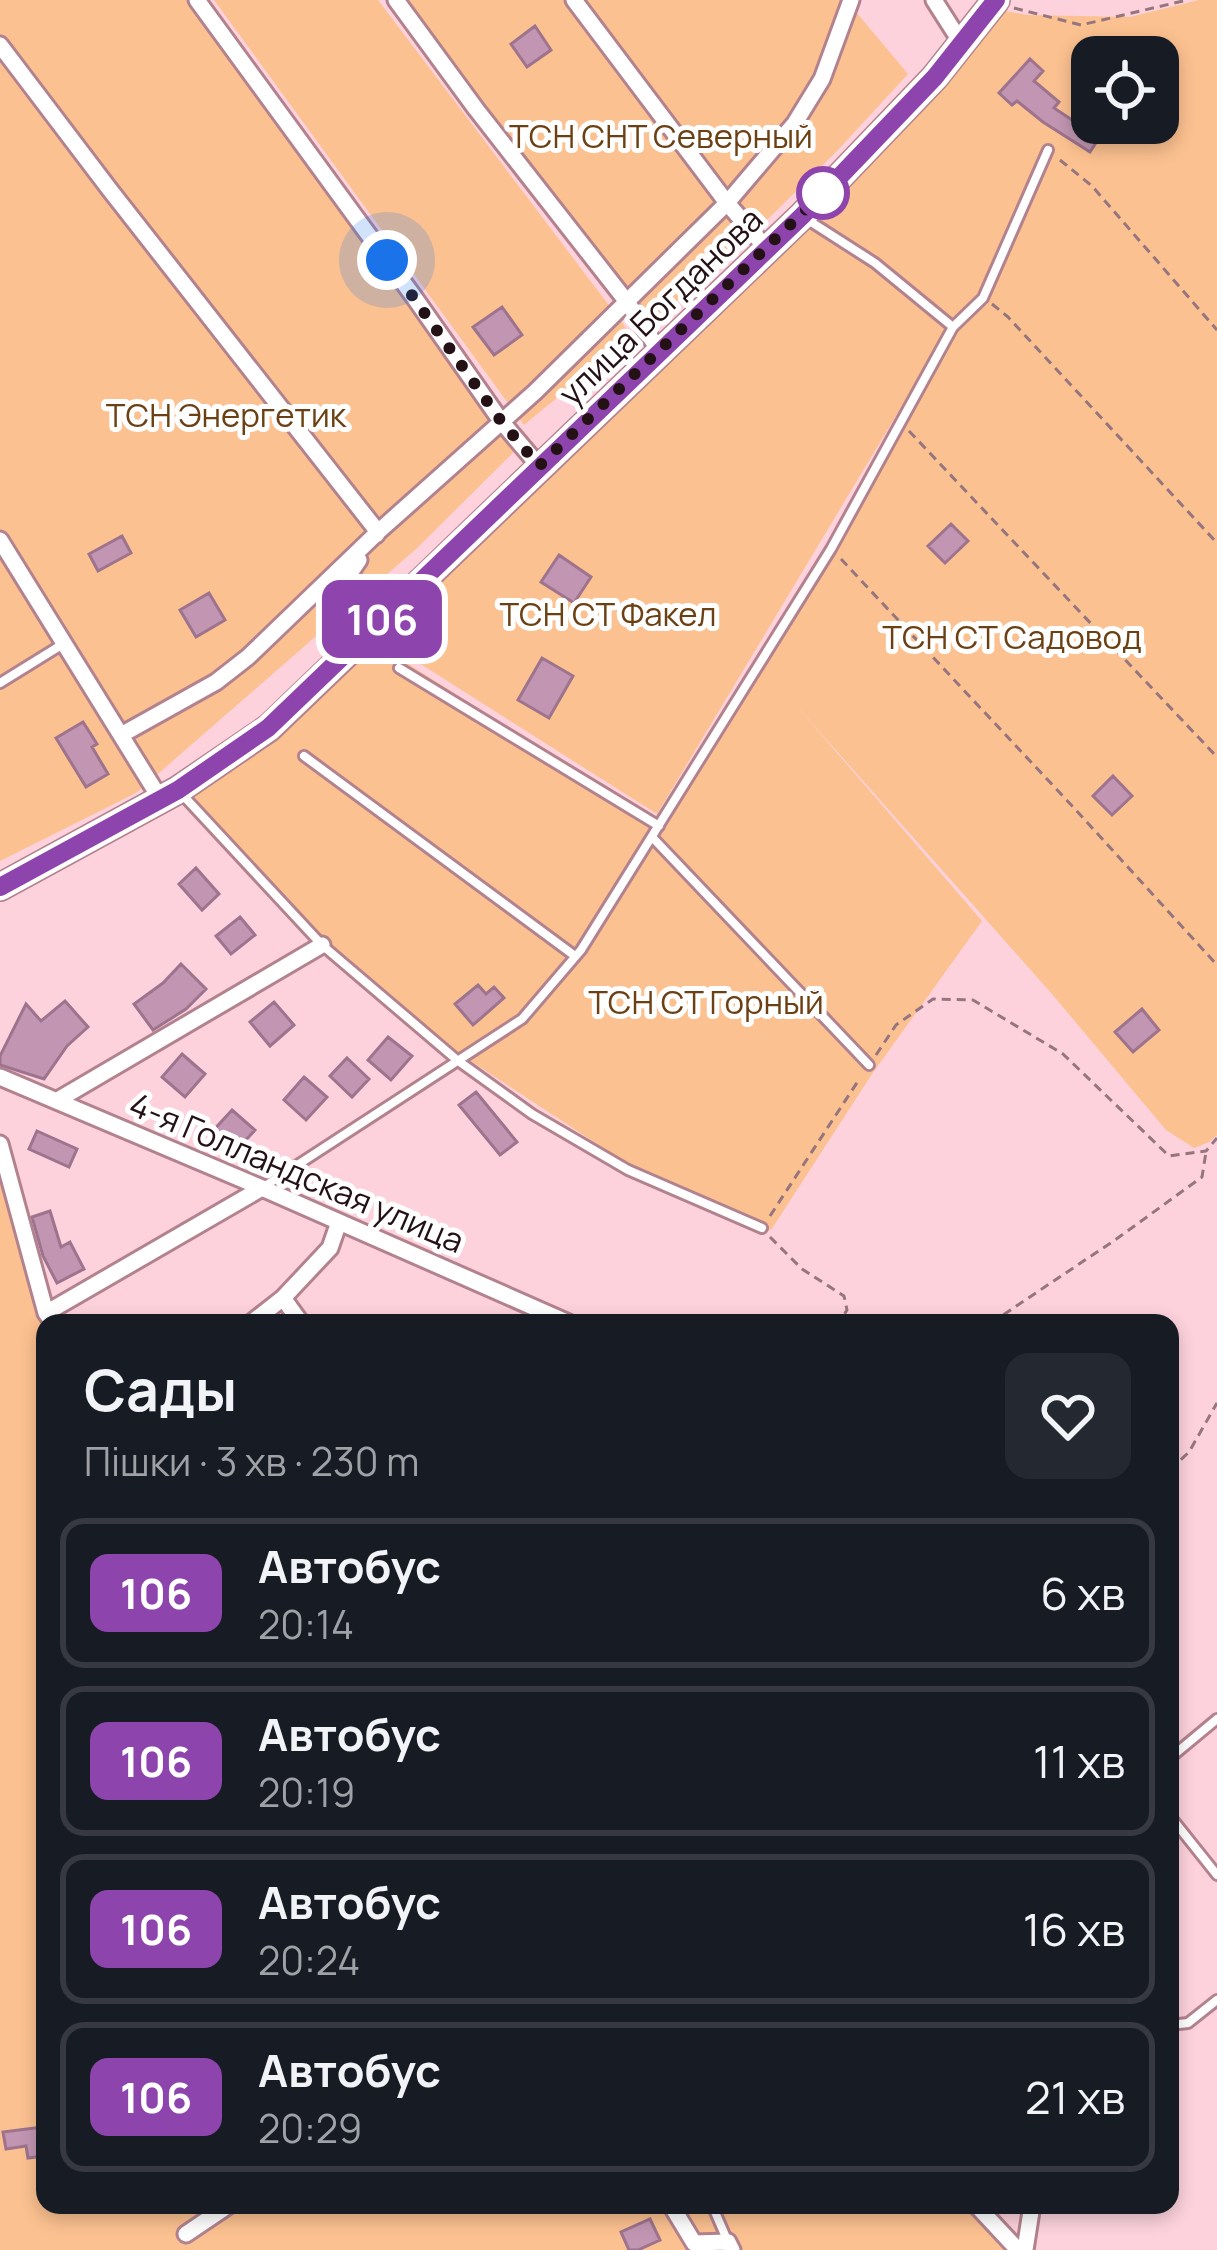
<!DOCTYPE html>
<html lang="uk">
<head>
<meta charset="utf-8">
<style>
	body { margin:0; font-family:Manrope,sans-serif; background:#242831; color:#f1f3f6; height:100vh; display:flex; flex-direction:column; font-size:45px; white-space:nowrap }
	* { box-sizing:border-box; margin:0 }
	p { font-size:39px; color:#9ea1a6 }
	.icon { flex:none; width:66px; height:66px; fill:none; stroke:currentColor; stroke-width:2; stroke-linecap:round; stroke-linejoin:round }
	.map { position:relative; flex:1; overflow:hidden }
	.side { position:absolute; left:36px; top:1314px; width:1143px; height:900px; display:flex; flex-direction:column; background:#171b24; border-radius:24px; box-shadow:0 6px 18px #0003 }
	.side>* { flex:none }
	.badge { padding:0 24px; border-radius:18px; font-size:42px; line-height:78px }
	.tools { position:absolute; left:1071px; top:36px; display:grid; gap:24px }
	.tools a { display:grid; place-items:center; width:108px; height:108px; border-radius:24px; background:#171b24; box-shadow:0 6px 18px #0003; font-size:60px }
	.you { position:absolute; width:60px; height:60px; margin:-30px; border:9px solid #fff; border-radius:50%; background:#1a73e8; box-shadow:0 0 0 18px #1a73e833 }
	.map>.badge { position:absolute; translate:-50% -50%; box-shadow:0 0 0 6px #fff }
	.round { display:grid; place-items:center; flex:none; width:126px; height:126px; border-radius:24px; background:#242831 }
	.summary { display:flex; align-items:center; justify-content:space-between; height:204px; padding:0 48px }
	h1 { font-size:57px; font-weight:700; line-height:90px }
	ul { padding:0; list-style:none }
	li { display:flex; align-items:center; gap:36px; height:150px; margin:0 24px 18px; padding:0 24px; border:6px solid #363941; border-radius:24px }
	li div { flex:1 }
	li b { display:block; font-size:45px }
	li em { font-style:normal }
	li .badge { min-width:132px; font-weight:700; text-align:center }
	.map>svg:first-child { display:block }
	.green { fill:#fcc190; fill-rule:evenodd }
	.building { fill:#c296b2; stroke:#9d738d; stroke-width:3 }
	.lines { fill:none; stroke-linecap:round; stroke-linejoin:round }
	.lane-casing { stroke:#b3828f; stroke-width:14 }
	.street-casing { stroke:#b3828f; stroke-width:21 }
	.primary-casing { stroke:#b3828f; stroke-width:30 }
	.path { stroke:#95757e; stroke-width:3; stroke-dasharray:9 6; stroke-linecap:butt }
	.lane { stroke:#fff; stroke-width:8 }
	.street { stroke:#fff; stroke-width:15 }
	.primary { stroke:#fff; stroke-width:24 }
	.line-casing { stroke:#fff; stroke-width:27 }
	.line { stroke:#8e44ad; stroke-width:18 }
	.walk { stroke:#231116; stroke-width:12; stroke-dasharray:0 21.6 }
	.stop-dot { fill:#fff; stroke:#8e44ad; stroke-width:6 }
	.labels { text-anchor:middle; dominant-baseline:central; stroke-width:10; stroke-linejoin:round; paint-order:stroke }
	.park-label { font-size:33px; fill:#6c4013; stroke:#fff }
	.street-label { font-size:33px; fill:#231116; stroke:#fff }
</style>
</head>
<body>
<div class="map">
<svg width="1217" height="2250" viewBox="0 0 1217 2250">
	<rect width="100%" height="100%" fill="#fdd2dd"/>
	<path class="green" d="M0,0H206L527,439L416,549L136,793L0,861Z
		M214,0H378L632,336L524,425Z
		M395,0H846L908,74L837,151L707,279L637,330Z
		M1199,0H1217V1135L1209,1142L1194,1148L1166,1130L1052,994L794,703L982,921L872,1074L771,1230L629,1165L454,1050L325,941L191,794L279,730L378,645L665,826L763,671L755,661L828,542L939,344L657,814L378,637L805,226L874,270L947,328L951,320L878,260L810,216L998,10L1028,15L1130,17ZM1092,57H1158V123H1092Z
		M0,1150L45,1323V2205H971L1012,2250H0Z"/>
	<path class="building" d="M535,26L551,50L527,67L511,44Z
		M1030,59L1043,71L1034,81L1059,102L1054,108L1099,138L1090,152L1043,122L1017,101L1012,105L999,93Z
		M502,307L522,335L494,355L473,327Z
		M951,524L968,541L945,563L928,546Z
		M122,536L131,553L98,571L89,554Z
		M559,555L591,577L574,603L541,582Z
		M209,593L225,620L196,637L180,610Z
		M542,658L573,676L549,718L518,700Z
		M83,722L97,744L92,747L108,774L86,787L56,738Z
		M1113,776L1132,796L1112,815L1093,796Z
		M196,868L219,894L202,910L179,884Z
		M240,917L255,935L231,954L216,936Z
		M181,964L206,989L186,1009L153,1030L134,1004L163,983Z
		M478,985L486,994L494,987L504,998L473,1025L455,1004Z
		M65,1001L88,1027L67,1046L44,1079L0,1065V1056L26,1004L41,1021Z
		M274,1002L294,1025L270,1046L250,1022Z
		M1142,1009L1159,1030L1133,1052L1115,1032Z
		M388,1037L412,1056L391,1080L368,1060Z
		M182,1054L205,1074L185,1097L162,1077Z
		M347,1058L369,1079L352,1097L330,1076Z
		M304,1077L327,1097L306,1120L284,1100Z
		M476,1092L517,1142L500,1155L459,1105Z
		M232,1110L255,1130L234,1153L211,1133Z
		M37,1131L77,1149L69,1167L29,1149Z
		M50,1211L61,1247L70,1242L84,1269L57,1283L43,1256L32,1217Z
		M43,2127L45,2156L28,2158L26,2146L6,2149L3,2132Z
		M650,2219L660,2240L638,2250H629L621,2232Z"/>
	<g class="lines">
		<defs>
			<path id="lane" d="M808,220L875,263L953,327
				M399,668L659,826
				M0,683L63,644
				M304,756L575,956
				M179,791L322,945L457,1060L532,1114L628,1170L762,1228
				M652,837L869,1065
				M262,1188L522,1019L581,950L831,549L953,327L983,298L1048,150
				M1170,1758L1217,1719
				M1170,1816L1217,1875
				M1170,2025L1188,2023L1217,2000
				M712,2205L728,2242"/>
			<path id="street" d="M197,0L414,297L501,421L539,466
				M396,0L476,109L627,302L660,352
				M574,0L727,203L767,249
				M934,0L962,44
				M0,45L110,190L378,532L376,535
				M0,540L161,800
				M359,560L346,579L348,594L366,635
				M121,735L216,682L248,657L378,532L535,392L727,203L795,123L822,79L851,0
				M0,1077L262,1188L569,1323
				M56,1101L322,945
				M0,1144L46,1313L53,1323
				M283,1298L301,1323
				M46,1313L262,1188
				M251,1323L283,1298L330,1248L339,1222
				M671,2205L694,2243L728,2242L732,2250
				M976,2205L1018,2250
				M186,2234L229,2205
				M1025,2250L1032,2205"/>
			<path id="primary" d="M0,887L178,790L269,728L802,216L935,77L996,0"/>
		</defs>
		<use href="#lane" class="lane-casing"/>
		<use href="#street" class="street-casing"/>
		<use href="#primary" class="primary-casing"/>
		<path class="path" d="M1014,8L1081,25L1187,0
			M1060,160L1092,186L1217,330
			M992,304L1008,317L1217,543
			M909,431L1217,757
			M841,559L1075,809L1217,965
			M876,1055L896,1025L933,999L973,1000L1063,1054L1169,1156L1206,1151L1217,1138
			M770,1216L860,1078
			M770,1237L802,1269L844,1296L847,1310L839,1323
			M991,1323L1115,1240L1202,1177L1206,1152
			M1170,1470L1189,1452L1217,1403"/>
		<use href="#lane" class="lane"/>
		<use href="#street" class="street"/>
		<use href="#primary" class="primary"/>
	</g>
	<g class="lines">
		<defs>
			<path id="line" d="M0,887L178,790L268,728L802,216L935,77L996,0"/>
		</defs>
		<use href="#line" class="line-casing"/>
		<use href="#line" class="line"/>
		<path class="walk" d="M387,260L501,421L539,466L823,193"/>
	</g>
	<circle class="stop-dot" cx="823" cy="193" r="24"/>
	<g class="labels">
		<g class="park-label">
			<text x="661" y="135">ТСН СНТ Северный</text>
			<text x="226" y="414">ТСН Энергетик</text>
			<text x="608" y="613">ТСН СТ Факел</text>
			<text x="1012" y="636">ТСН СТ Садовод</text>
			<text x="706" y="1001">ТСН СТ Горный</text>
		</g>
		<g class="street-label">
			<text transform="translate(660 306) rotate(-44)">улица Богданова</text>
			<text transform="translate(297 1172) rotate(23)">4-я Голландская улица</text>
		</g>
	</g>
</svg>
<div class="tools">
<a><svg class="icon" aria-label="locate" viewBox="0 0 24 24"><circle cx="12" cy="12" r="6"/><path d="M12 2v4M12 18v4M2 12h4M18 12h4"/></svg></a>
</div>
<div class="you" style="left:387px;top:260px"></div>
<b class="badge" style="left:382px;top:619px;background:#8e44ad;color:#fff">106</b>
<section class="side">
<div class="summary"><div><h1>Сады</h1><p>Пішки · 3 хв · 230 m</p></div><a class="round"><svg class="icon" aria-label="heart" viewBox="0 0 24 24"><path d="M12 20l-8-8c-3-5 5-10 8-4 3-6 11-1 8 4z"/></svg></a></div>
<ul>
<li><span class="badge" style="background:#8e44ad;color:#fff">106</span><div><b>Автобус</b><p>20:14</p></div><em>6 хв</em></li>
<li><span class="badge" style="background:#8e44ad;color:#fff">106</span><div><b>Автобус</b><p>20:19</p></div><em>11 хв</em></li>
<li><span class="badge" style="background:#8e44ad;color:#fff">106</span><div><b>Автобус</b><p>20:24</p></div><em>16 хв</em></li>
<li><span class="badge" style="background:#8e44ad;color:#fff">106</span><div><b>Автобус</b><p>20:29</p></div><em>21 хв</em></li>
</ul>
</section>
</div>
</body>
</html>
